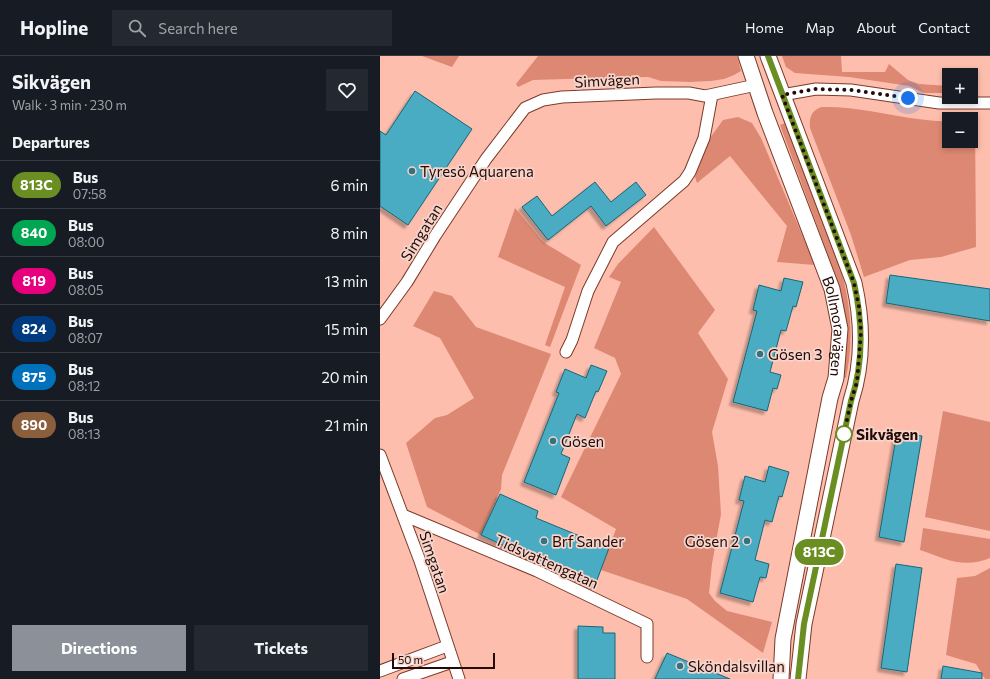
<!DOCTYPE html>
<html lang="en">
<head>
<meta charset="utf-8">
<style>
	body { margin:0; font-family:Commissioner,sans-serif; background:#242831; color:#f1f3f6; height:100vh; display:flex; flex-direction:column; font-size:15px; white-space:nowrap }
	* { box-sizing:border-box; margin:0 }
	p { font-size:13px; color:#9ea1a6 }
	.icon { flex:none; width:22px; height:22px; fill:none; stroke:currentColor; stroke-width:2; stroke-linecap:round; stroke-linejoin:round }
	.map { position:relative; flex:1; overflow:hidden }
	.sheet { display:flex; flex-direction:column; background:#171b24; width:380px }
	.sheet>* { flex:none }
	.badge { padding:0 8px; border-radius:13px; font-size:14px; line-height:26px }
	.buttons { position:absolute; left:562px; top:12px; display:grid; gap:8px }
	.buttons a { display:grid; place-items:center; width:36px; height:36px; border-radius:0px; background:#171b24; box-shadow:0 2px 6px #0003; font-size:20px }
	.scale { position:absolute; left:12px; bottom:10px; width:103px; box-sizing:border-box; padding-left:4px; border:2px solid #250a05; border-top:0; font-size:11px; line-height:14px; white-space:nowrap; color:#250a05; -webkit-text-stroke:3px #f5d4cc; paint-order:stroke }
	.you { position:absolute; width:20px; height:20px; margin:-10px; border:3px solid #fff; border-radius:50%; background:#1a73e8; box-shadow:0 0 0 6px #1a73e833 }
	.map>.badge { position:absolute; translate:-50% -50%; box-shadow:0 0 0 2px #fff }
	h2 { padding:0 12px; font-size:15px; line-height:36px }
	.round { display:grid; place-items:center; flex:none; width:42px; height:42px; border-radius:0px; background:#242831 }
	.headline { display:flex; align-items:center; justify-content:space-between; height:68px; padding:0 12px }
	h1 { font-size:19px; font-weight:700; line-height:30px }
	.cta { display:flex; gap:8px; margin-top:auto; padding:8px 12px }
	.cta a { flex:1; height:46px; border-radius:0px; background:#8c9099; color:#fff; font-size:16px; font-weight:700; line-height:46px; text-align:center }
	.cta a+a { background:#242831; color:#f1f3f6 }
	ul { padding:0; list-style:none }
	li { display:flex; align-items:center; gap:12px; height:48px; padding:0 12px; border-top:1px solid #363941 }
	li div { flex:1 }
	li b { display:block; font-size:15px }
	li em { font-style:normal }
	li .badge { min-width:44px; font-weight:700; text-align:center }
	header { display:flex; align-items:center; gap:24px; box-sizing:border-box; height:56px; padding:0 20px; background:#171b24; border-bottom:1px solid #363941 }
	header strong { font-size:19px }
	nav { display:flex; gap:22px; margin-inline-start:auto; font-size:14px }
	.search { width:280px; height:36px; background:#242831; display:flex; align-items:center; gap:10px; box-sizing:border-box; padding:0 14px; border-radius:0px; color:#9ea1a6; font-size:15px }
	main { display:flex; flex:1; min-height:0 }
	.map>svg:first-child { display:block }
	.green { fill:#dd8872 }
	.building { fill:#4aacc3; stroke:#166777; filter:url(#shadow) }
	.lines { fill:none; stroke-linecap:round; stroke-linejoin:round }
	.street-casing { stroke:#7c3a29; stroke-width:13 }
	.secondary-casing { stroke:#7c3a29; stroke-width:17 }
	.street { stroke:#fff; stroke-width:11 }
	.secondary { stroke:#fff; stroke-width:15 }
	.line-casing { stroke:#fff; stroke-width:9 }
	.line { stroke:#6b8e23; stroke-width:6 }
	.walk { stroke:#250a05; stroke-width:4; stroke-dasharray:0 7.2 }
	.poi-dot { fill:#307484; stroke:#f5d4cc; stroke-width:1.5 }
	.stop-dot { fill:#fff; stroke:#6b8e23; stroke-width:2 }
	.labels { text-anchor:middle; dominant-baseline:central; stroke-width:3.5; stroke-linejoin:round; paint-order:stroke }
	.street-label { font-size:15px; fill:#250a05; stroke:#f5d4cc }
	.poi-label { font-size:15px; fill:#250a05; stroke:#f5d4cc; text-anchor:start }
	.stop-label { font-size:15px; font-weight:bold; fill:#250a05; stroke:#f5d4cc; text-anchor:start }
</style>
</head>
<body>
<header>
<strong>Hopline</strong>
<div class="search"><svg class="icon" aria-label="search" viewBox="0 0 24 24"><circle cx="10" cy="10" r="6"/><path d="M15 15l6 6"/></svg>Search here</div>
<nav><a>Home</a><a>Map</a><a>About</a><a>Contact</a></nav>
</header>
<main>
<section class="sheet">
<div class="headline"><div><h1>Sikvägen</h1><p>Walk · 3 min · 230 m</p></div><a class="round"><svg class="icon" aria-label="heart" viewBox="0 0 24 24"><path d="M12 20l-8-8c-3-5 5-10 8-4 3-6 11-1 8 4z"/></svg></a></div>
<h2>Departures</h2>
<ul>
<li><span class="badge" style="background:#6b8e23;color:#fff">813C</span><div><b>Bus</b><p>07:58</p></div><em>6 min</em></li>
<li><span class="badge" style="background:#00a651;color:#fff">840</span><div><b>Bus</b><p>08:00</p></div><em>8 min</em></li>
<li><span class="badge" style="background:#e6007e;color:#fff">819</span><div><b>Bus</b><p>08:05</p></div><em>13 min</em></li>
<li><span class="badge" style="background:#003b80;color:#fff">824</span><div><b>Bus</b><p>08:07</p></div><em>15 min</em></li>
<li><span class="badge" style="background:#0072bc;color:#fff">875</span><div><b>Bus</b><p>08:12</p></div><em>20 min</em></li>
<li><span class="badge" style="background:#8b5e3c;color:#fff">890</span><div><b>Bus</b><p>08:13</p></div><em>21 min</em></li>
</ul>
<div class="cta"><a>Directions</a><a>Tickets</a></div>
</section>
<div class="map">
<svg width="610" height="623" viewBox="0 0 610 623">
	<defs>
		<filter id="shadow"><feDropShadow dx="-3.5" dy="3.5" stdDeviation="1" flood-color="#0004"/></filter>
	</defs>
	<rect width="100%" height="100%" fill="#febead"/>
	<path class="green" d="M42,0H79L72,11Z
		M158,0H357L361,15L354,19L344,23L331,25L310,26L281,25L268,21L220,22L153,24L138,31L136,28Z
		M402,0H461L462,16H505L509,8L528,24L539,28L569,30V37H544L529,30L469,21L415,17L406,11Z
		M441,51C474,50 506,59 538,63C549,64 559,66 569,65V85H591V63H595L596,191L561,201L530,204L484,221L471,179L430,72C429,62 431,55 441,51Z
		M358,61L372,67L381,82L435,209L397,206L407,170L350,100L317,127L315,121L330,82L343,64Z
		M405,67L461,214C471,250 474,285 466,322L462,321V245L459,229L400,69Z
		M135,152L163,186L201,209L170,291L165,289L185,231L118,201Z
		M274,171L335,254L318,277L348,323L332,376L338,410L341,458L332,508L329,537L335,545L347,555L392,566L383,597L307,543L221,514L236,473L181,441L241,318L235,302L214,292L241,226L229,221L238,208Z
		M54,235L72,240L96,271L171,298L122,419L121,433L101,479L47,451L26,387L55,362L67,359L94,342L60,282L33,270Z
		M563,355L610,366V475L545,461Z
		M543,472L610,483V502C583,513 566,503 540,494Z
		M610,512V623H605L596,608L566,599L577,522L595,520Z"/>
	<path class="building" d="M35,35L92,73L28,169L0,150V75L6,79Z
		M215,126L231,146L256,126L266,139L226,170L211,150L168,184L142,151L157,140L172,160Z
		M510,219L610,233V265L506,247Z
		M404,222L423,226L416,251L413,250L406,275L401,274L390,316L401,319L397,333L393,332L387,355L353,346L377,255L373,254L379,229L401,235Z
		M211,309L227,315L218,336L216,335L205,362L197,358L181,398L190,402L176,439L144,426L179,337L176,336L185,313L206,322Z
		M517,376L542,380L524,486L499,481Z
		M389,410L409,416L402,441L399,440L392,466L385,464L375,504L389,508L386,522L380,521L373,546L340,537L364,445L359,444L365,420L385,426Z
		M120,438L158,455L156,462L229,492L214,532L101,479Z
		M516,508L542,512L527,616L501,612Z
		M198,570L223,571V577H235V623H198Z
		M287,597L350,623H275Z
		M563,610L602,617V623H561Z"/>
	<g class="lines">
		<defs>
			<path id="street" d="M402,39L436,33L471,34L559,47H610
				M0,263L27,226L55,180L106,103L145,52L163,44L182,41L276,37H309L325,40L376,29
				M186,296L192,284L208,235L233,186L304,125L310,116L324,82L332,39
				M0,399L40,505L79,623
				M23,459L157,515L267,568V601
				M0,615L67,590
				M23,623L72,606"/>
			<g id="secondary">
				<path id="s1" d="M366,0L385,57L452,233L460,273L456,322L450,342L403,583L401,623"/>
				<path d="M388,0L474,227C483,267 484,305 471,345L424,568L418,623"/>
			</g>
		</defs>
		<use href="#street" class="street-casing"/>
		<use href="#secondary" class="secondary-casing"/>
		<use href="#street" class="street"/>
		<use href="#secondary" class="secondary"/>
	</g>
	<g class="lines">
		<defs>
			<path id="line" d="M388,0L474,227C483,267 484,306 471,345L424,568L418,623"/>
		</defs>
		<use href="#line" class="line-casing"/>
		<use href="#line" class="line"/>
		<path class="walk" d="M464,378L471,345L477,326L481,276L479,251L474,227L402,39L436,33L471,34L528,42"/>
	</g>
	<g class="poi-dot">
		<circle cx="32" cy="115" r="4"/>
		<circle cx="380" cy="298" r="4"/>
		<circle cx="173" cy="385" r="4"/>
		<circle cx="164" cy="485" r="4"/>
		<circle cx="367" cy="485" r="4"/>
		<circle cx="300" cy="610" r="4"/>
	</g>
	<circle class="stop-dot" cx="464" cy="378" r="8"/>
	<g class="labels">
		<g class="street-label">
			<text transform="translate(227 24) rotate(-3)">Simvägen</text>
			<text transform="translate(41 176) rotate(-58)">Simgatan</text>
			<text stroke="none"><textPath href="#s1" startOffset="286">Bollmoravägen</textPath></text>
			<text transform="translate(167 505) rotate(24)">Tidsvattengatan</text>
			<text transform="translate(55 506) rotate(71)">Simgatan</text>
		</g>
		<g class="poi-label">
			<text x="40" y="115">Tyresö Aquarena</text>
			<text x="388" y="298">Gösen 3</text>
			<text x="181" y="385">Gösen</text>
			<text x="172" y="485">Brf Sander</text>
			<text x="359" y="485" text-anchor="end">Gösen 2</text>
			<text x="308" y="610">Sköndalsvillan</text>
		</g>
		<g class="stop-label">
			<text x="476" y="378">Sikvägen</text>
		</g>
	</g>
</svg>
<div class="buttons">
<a>+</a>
<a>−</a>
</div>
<div class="scale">50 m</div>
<div class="you" style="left:528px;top:42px"></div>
<b class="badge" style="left:439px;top:496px;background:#6b8e23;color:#fff">813C</b>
</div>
</main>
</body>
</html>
